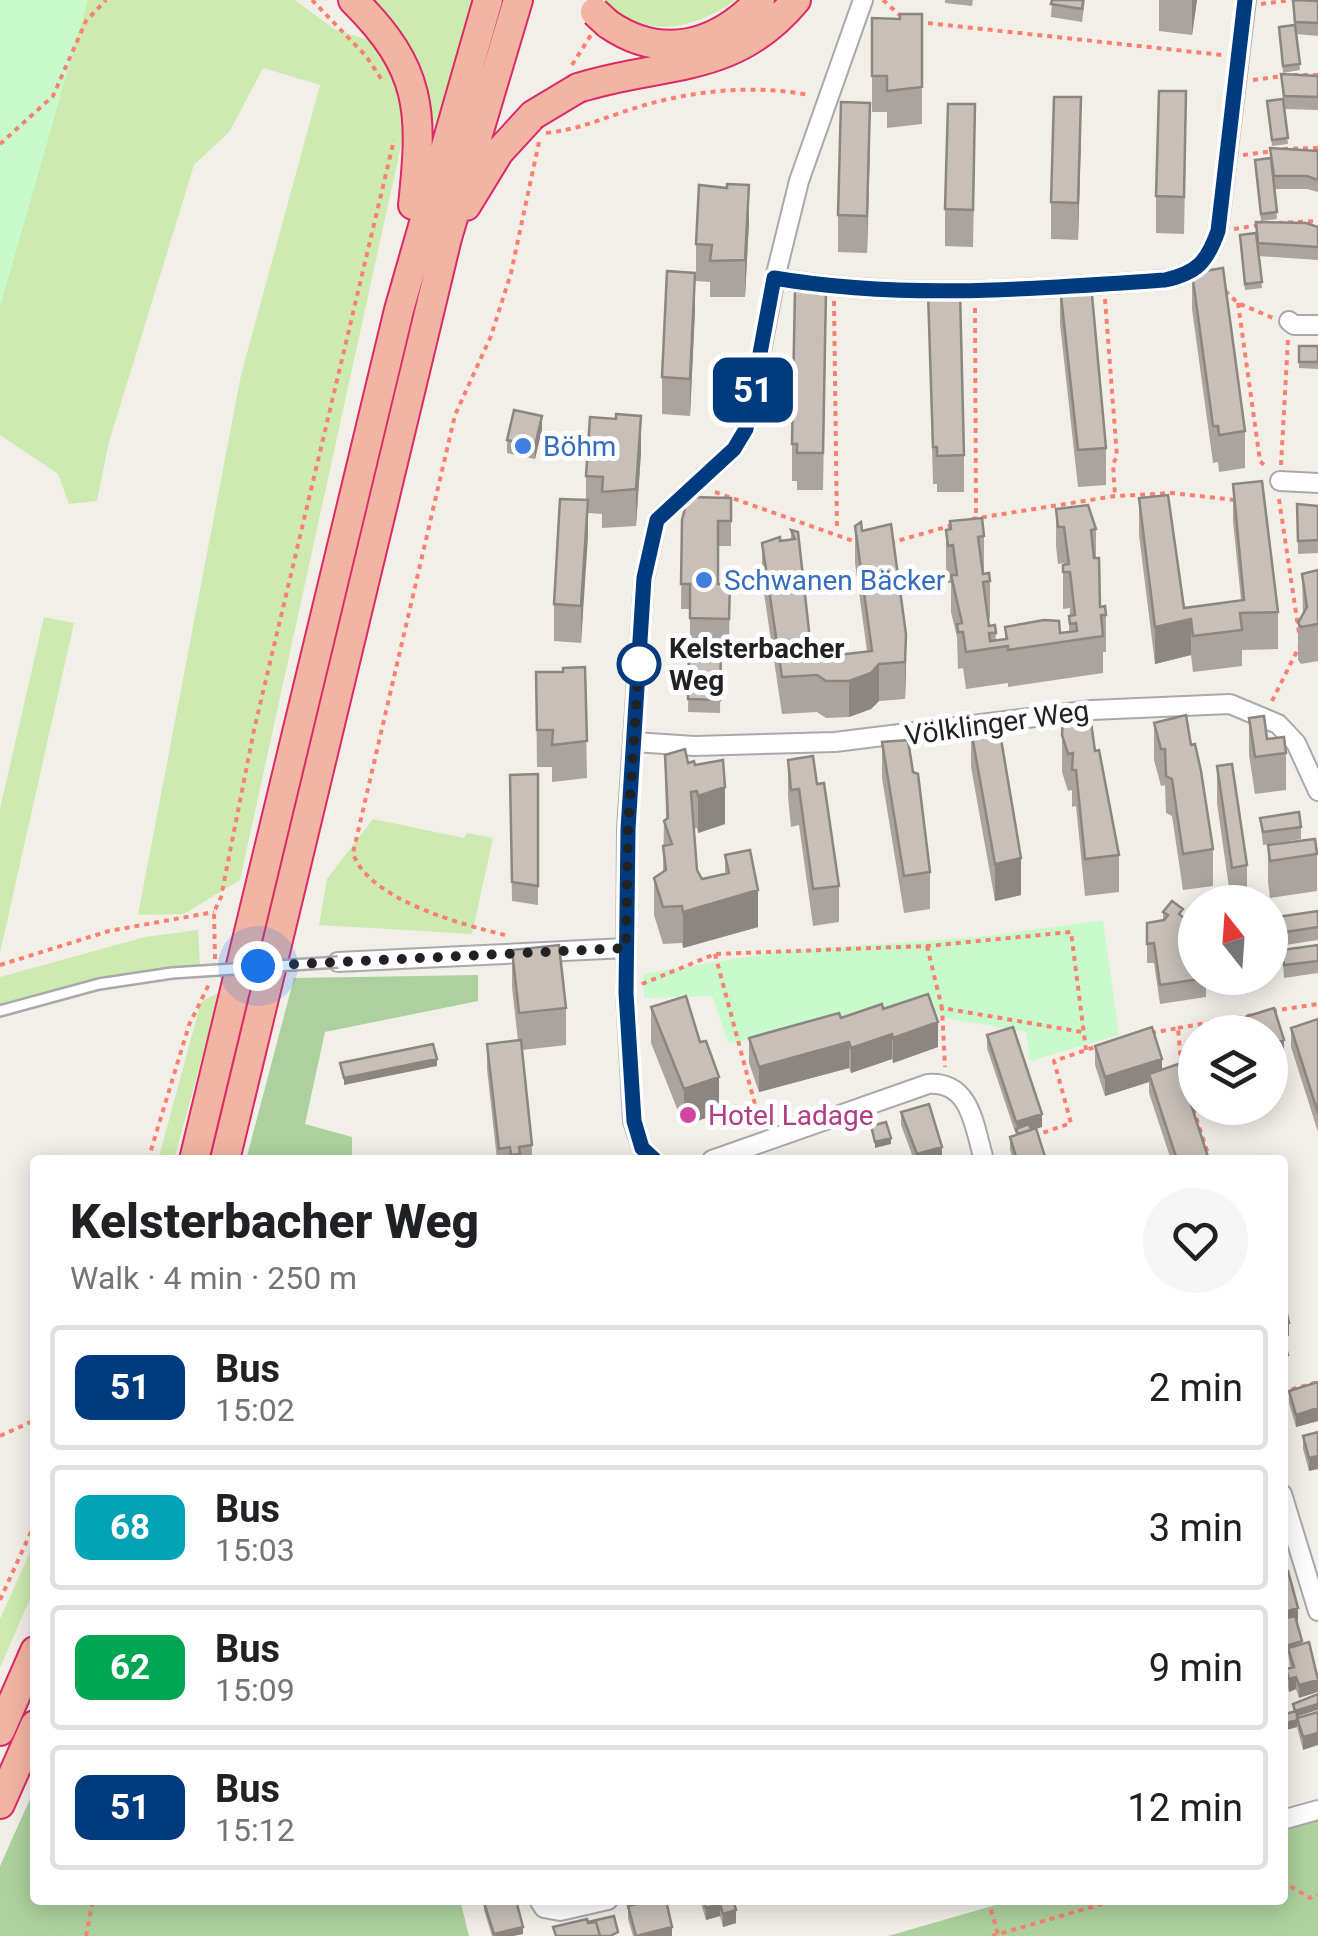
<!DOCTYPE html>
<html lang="en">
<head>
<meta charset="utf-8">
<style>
	body { margin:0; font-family:Roboto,sans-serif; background:#f6f6f6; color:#202124; height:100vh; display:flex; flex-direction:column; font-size:38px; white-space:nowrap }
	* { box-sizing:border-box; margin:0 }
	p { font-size:32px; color:#757577 }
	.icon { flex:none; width:55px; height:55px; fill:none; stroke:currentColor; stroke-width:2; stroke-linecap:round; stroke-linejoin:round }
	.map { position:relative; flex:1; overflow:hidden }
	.drawer { position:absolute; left:30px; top:1155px; width:1258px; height:750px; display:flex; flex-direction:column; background:#fff; border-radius:10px; box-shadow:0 5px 25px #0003 }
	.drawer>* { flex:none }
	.badge { padding:0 20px; border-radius:15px; font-size:35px; line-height:65px }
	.needle { width:65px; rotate:343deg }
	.tools { position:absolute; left:1178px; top:885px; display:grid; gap:20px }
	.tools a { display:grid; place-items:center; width:110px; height:110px; border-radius:50%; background:#fff; box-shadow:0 5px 25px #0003; font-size:50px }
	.you { position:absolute; width:50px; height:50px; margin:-25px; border:8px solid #fff; border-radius:50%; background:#1a73e8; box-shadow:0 0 0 15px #1a73e833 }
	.map>.badge { position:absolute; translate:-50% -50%; box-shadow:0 0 0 5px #fff }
	.round { display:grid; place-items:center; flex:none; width:105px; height:105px; border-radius:52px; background:#f6f6f6 }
	.head { display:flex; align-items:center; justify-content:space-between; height:170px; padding:0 40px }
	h1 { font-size:48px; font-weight:800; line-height:75px }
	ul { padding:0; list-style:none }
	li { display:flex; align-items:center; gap:30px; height:125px; margin:0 20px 15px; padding:0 20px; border:5px solid #e0e0e0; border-radius:10px }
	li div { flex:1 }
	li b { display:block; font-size:38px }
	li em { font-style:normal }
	li .badge { min-width:110px; font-weight:700; text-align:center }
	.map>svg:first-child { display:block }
	.grass { fill:#cdebb0 }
	.forest { fill:#add19e }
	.park { fill:#c8facc }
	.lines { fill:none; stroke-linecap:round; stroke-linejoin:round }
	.service-casing { stroke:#a9a9a9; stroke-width:14 }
	.minor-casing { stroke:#a9a9a9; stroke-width:22 }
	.trunk-casing { stroke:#dc2a67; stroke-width:32 }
	.path { stroke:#fa8072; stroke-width:4; stroke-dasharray:5 5; stroke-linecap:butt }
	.service { stroke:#fff; stroke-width:9 }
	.minor { stroke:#fff; stroke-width:18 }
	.trunk { stroke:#f2b4a3; stroke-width:28 }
	.service-bridge-casing { stroke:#a9a9a9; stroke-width:14; stroke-linecap:butt }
	.trunk-bridge-casing { stroke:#dc2a67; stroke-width:32; stroke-linecap:butt }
	.service-bridge { stroke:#fff; stroke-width:9 }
	.trunk-bridge { stroke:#f2b4a3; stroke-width:28 }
	.wall { fill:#aba49e }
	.shaded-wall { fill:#8b8681 }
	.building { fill:#c7bfb8; stroke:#8b8681; stroke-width:2.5 }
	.line-casing { stroke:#fff; stroke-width:22 }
	.line { stroke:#003b80; stroke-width:15 }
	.walk { stroke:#222; stroke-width:10; stroke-dasharray:0 18 }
	.shop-dot { fill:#3f7fe0; stroke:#fff; stroke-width:4 }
	.stop-dot { fill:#fff; stroke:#003b80; stroke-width:5 }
	.hotel-dot { fill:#d1479c; stroke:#fff; stroke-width:4 }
	.labels { text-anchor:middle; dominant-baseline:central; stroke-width:10; stroke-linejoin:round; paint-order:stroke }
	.shop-label { font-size:28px; fill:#366cbe; stroke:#fff; text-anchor:start }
	.stop-label { font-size:28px; font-weight:bold; fill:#222; stroke:#fff; text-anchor:start }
	.street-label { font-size:28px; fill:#222; stroke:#fff }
	.hotel-label { font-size:28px; fill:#b23c85; stroke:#fff; text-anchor:start }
</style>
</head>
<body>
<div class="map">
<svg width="1318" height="1936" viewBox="0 0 1318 1936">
	<rect width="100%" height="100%" fill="#f2efe9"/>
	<path class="grass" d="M0,0H295L334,29L368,40L396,74L406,123L240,880L184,914L138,915L241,375L320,85L263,68L230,131L194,165L109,442L97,501L69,504L58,474L0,435Z
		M362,0H476L430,141Z
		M605,0H736C693,30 645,41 605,0Z
		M44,617L74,623L0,953V809Z
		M373,819L464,838L467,833L493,838L472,934L319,925L327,879Z
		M198,930L200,965L112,976L0,1005V977L145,937Z
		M220,992L174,1160H158L201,1002Z
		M35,1541V1587L0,1668V1619Z"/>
	<path class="forest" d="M478,975V1001L325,1032L305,1124L352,1137V1160H246L294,978Z
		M35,1788V1900H460L469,1936H0V1866Z
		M1318,1816V1936H888L1013,1900H1282L1283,1825Z"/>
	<path class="park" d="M0,0H88L0,307Z
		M1103,920L1119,1035L1030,1061L1026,1032L922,1014L728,1043L712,996L644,998L643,974L782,951L980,937Z"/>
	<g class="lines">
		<defs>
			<path id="service" d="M0,1011L99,984L172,973"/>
			<path id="minor" d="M775,278C905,300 1033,289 1165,280C1197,273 1207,262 1218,231L1246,0
				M1289,321L1294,325H1318
				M1280,481L1318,483
				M634,742L694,746L835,742L1092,710L1230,704L1278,724L1296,743L1318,791
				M338,962L626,948
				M655,1160L642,1148L633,1121L626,993L627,829L644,579L657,520L734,449L746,429L775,278L799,181L863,0
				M712,1160L928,1084C971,1081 974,1126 984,1160
				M1282,1494L1318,1611
				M1282,1820L1318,1810
				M539,1900L544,1908L560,1911L608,1900"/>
			<path id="trunk" d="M353,0C423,69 423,112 413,205
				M608,24C662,61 717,46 760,0
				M578,88C662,61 733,76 796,0
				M466,206L499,152L533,115
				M194,1160L399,310L488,0
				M225,1160L447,238L518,0
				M0,1731L35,1651
				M0,1804L35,1725"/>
		</defs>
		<use href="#service" class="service-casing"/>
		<use href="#minor" class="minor-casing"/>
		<use href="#trunk" class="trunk-casing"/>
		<path class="path" d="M312,0L366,56L384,83
			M883,0L904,19
			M1261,4L1291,0
			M918,22L1222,55
			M572,65L591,35
			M1293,75H1318
			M1253,80L1283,76
			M546,133C574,130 594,122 620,113C679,92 748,83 809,95
			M0,144L53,96L86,21L106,0
			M1283,149L1318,148
			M1243,155L1274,151
			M1278,223L1318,221
			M1234,229L1259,225
			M1225,291L1238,303L1273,318
			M1105,299L1117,457L1113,463L1115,496
			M834,301L837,531
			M1238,303L1260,461L1267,468
			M975,308L976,518
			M1281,465L1288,339
			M715,492L856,542
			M1279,499L1299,633
			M972,519L1115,496L1172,493L1235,500
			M890,543L953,525
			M1272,701L1299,647
			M505,935C463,925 367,899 353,853L455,415L491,336L511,273L539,142
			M927,946L942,1008L1082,1032
			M715,954L761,1127
			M215,959L214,912L221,897L254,730L394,140
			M0,965L109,931L214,912
			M1229,978H1251
			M642,984L715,954L927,946L1071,932L1086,1050
			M930,1011L942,1008L945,1067
			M1272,1011L1318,1004
			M1178,1028L1253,1015
			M1151,1033L1178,1028L1182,1074L1210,1160
			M1034,1136L1071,1123L1054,1061L1098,1046
			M148,1160L189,1025L210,982
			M1282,1392L1318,1382
			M0,1436L35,1420
			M0,1600L35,1523
			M1282,1881L1310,1898L1318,1895
			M988,1900L998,1934
			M86,1936L93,1900
			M992,1936L1116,1900"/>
		<use href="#service" class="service"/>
		<use href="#minor" class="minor"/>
		<use href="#trunk" class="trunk"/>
		<defs>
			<path id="service-bridge" d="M172,973L338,962"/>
			<path id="trunk-bridge" d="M595,12L608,24
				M533,115L578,88"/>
		</defs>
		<use href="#service-bridge" class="service-bridge-casing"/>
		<use href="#trunk-bridge" class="trunk-bridge-casing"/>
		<use href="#service-bridge" class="service-bridge"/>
		<use href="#trunk-bridge" class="trunk-bridge"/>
	</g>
	<path class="wall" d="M945,0H973L972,6L945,3Z
		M1052,0H1085L1082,22L1051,17Z
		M1159,0H1197L1192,35L1159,31Z
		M1293,0L1318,1V36L1296,34L1300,70L1283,73L1279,27L1294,25Z
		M922,14V124L887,128V112H872V18L900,19Z
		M1281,74L1318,76V110L1284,109L1288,144L1272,146L1267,101L1283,99Z
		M1186,128L1184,234L1156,233V196Z
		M1081,134L1078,240L1051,239V202Z
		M870,139L867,253L838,252V215Z
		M975,141L973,247L945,246V209Z
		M1270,148L1318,151V192L1307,189H1275L1277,219L1261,221L1255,166L1270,158Z
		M727,188L749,222L745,297H710V282L696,281V244Z
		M1256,222L1318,227V260L1259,256L1262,288L1245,290L1240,242L1256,234Z
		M1192,273L1245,431V468L1219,472L1218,462L1213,463L1192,309Z
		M1060,287L1106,448V485L1078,487L1060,324Z
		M928,292L964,455V492H937V484H933Z
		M695,309L690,416L662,414V377Z
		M826,327L823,490H797V481H792V444Z
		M1299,346H1318V369L1299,368Z
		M542,429L535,459L507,453V440Z
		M641,452L636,526L602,528V514L588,513L581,643L554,641V604L586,500V476Z
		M1233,484L1278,612V649L1242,650V666L1193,672L1191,655L1155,664L1139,535V498L1184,608L1241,600L1233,521Z
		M731,498V546H718V584H730L729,644L690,643V609H681L682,520Z
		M1297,504L1318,506V553L1298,554Z
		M1056,509L1096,529V558L1100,607L1106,615V652H1103V673L1008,687V683L966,689L963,668L958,669L957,637L951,612V583H948L946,566V530L950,529V521L984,536V573H982L990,581V618H988L989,626L995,625L996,640L1005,639V627L1060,633L1069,632L1070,608L1063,609V565L1064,563L1058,564L1056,546Z
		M891,524L906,671L905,699L879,701L871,709L849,717L826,718L817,712L782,714L762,580V543L791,539V530L798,532L812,658L867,651L855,563V526L862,531Z
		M1318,570V661L1301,664L1298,660V623L1303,615L1302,574Z
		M689,646H721L720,713L688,712Z
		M585,667L587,778L552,782V767H537L536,672H563Z
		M1249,718L1267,739L1286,753V790L1255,794L1249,755Z
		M1154,723L1191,745L1213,849V886L1183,890L1172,816L1166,813L1165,785L1161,786L1154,760Z
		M971,730L1021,895L995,901L971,767Z
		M1062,735L1095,751L1119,855V892L1085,896L1076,806L1072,807V790L1068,791L1062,772Z
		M882,742L930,872V909L904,913L882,778Z
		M665,755L695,765L725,824L698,833L697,828L694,829L697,870L702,879L725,874V855L758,927L683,948L682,943L663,944L654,915V878L663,872L664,821L666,820Z
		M788,760L839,886V922L813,926L799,825L791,827L788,797Z
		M1217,766L1247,865V902H1231L1217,803Z
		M538,774V905L512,901L510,775Z
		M1260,818L1301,827V839L1263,845Z
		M1268,845L1317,854V891L1270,898L1268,882Z
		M1318,911V940L1279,946L1277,917Z
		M1163,912L1183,916L1206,978V997L1160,1004L1154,963H1147V923L1163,921Z
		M1318,945V973L1284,978L1282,950Z
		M512,950L566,1008V1045L522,1050L532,1145V1160H497L487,1069V1044L518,1041L512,987Z
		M651,1007L700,1042L719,1113L684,1126L651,1043Z
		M883,1009L938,1047L893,1063L892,1059L851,1073L849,1068L759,1092L749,1063V1038Z
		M1318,1019V1132L1291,1047V1028Z
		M987,1035L1042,1127L1036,1128L1046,1160H1013L1010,1150V1137L1016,1135L987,1048Z
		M1095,1046L1162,1070L1209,1160H1171L1149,1093V1082L1105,1096L1095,1065Z
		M901,1112L942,1159L914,1160L901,1125Z
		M1318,1382V1421L1296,1427L1289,1403V1391Z
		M1318,1432L1309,1471L1303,1449V1436Z
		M1282,1573L1298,1621H1296L1302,1641L1299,1698L1296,1689L1289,1692L1286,1682V1669L1290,1668L1288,1652H1286L1282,1644Z
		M1293,1704L1298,1717L1318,1712L1303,1750L1297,1727L1282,1731V1715L1294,1712Z
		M522,1900L516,1902L523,1934L513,1936H492L484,1910V1903Z
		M700,1900H733L736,1923L723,1927L720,1916L706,1920Z
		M628,1906L672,1936H633L628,1919Z"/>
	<path class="shaded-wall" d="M1192,0H1197L1192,35Z
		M1081,97V134L1078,240V203Z
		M870,103V139L867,253V216Z
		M749,185V222L745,297V260Z
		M695,273V309L690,416V379Z
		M542,416V429L535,459V446Z
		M641,416V452L636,526V489Z
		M588,500V537L581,643V606Z
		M1191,619V655L1155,664V627Z
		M906,634V671L905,699V662Z
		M879,664V701L871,709L849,717V681Z
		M725,787V824L698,833V796Z
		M1021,858V895L995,901V864Z
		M758,890V927L683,948V912Z
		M938,1022V1047L893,1063V1038Z
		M892,1034V1059L851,1073V1048Z
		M1284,1040V1059L1270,1063V1044Z
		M849,1042V1068L759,1092V1067Z
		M437,1059V1066L344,1085V1078Z
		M1162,1059V1078L1149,1074V1082L1105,1096V1077Z
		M719,1077V1113L684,1126V1089Z
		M1042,1114V1127L1018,1135L1016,1122Z
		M891,1138V1144L875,1148V1142Z
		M942,1147V1159L917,1160V1154Z
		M1289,1323V1336L1282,1337V1324Z
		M1288,1355V1368L1282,1369V1356Z
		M1318,1408V1421L1296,1427V1415Z
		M1318,1456V1469L1309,1471V1458Z
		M1298,1608V1621L1282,1625V1613Z
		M1296,1677V1689L1289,1692V1679Z
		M1318,1680V1692L1299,1698V1685Z
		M1318,1704V1710L1295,1717V1711Z
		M1297,1720V1727L1282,1731V1724Z
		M1318,1733V1745L1303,1750V1737Z
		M720,1904V1916L706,1920V1908Z
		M736,1910V1923L723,1927V1914Z
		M523,1927V1934L513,1936H494V1934Z
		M672,1927V1936H641Z"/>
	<path class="building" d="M1052,0H1083L1082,9L1051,4Z
		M1293,0L1318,1V23L1295,22Z
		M900,14H922V87L887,91V76H872V18L900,19Z
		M1295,25L1300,64L1283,66L1279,27Z
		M1281,74L1318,76V97L1284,96Z
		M1159,91H1186L1184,197L1156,196Z
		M1054,97H1081L1078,203L1051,202Z
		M1283,99L1288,138L1272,140L1267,101Z
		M841,102L870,103L867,216L838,215Z
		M948,104H975L973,210L945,209Z
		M1270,148L1318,151V180L1307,176H1274Z
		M1271,158L1277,212L1261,214L1255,160Z
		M727,184L749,185L745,260L710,261L712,245L696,244L699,185L727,188Z
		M1256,222L1306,223L1318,227V247L1258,243Z
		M1256,233L1262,282L1245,284L1240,235Z
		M1223,268L1245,431L1219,435L1218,426H1213L1192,273Z
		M667,271L695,273L690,379L662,377Z
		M1091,284L1106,448L1078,450L1060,287Z
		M795,290H826L823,453H797V444H792Z
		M960,291L964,455L937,456V447H933L928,292Z
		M1299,346H1318V362H1299Z
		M514,410L542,416L535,446L507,440Z
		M616,414L641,416L636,489L602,492L603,477L586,476L590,417L616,419Z
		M1262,481L1278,612L1240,613L1242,630L1193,636L1191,619L1155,627L1139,498L1168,495L1184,608L1244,600L1233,484Z
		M688,497L731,498V521H718V584H730L729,619L690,618V584H681L682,520Z
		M560,499L588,500L581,606L554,604Z
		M1297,504L1318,506V540L1298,541Z
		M1088,505L1096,529L1091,530L1094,558H1099L1100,607L1105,606L1106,615H1101L1103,636L1008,650V646L966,652L963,632H958L957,624L962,623L951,575H957L953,545L948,546L946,530L951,529L950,521L982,518L984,536L978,537L983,574L989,573L990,581L983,582L989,626L995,625L996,633H989L990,641L1007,639L1005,627L1044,620L1059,621L1060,633L1077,631L1076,623L1070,624L1069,616L1075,615L1070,572H1063V565L1069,564L1064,527H1058L1056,509Z
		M861,522L862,531L891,524L906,634L905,662L879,664L871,673L849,681H826L817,675L782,677L762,543L780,537V541L795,539L791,530L798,532L812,658L872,651L855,526Z
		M1318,570V624L1301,627L1298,623L1307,607L1302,574Z
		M689,646H721L720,700L688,699Z
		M585,667L587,741L552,745L553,730H537L536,672H563V668Z
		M1090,715L1095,751L1099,750L1119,855L1085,859L1076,770H1072L1073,753L1068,754L1062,735L1063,719Z
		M1186,715L1191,745L1195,744L1201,771L1213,849L1183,854L1172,779L1166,776L1165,749H1161L1154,723Z
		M1264,716L1267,739L1284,737L1286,753L1255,757L1249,718Z
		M999,727L1021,858L995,864L971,730Z
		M908,740L913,772L918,774L930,872L904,876L882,742Z
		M685,749L688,763L694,761L695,765L723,760L725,787L698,796L697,791L691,792L697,870L702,879L729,873L725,855L750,850L758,890L683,912L682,906L663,907L654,878L666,870L663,846L672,844L664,821L668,818L665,755Z
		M813,756L817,784L824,783L839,886L813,889L799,789L791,790L788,760Z
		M1232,764L1247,865L1232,868L1217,766Z
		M538,774V886L512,882L510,775Z
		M1299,812L1301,827L1263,832L1260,818Z
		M1315,839L1317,854L1270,861L1268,845Z
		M1172,901L1183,909L1179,914L1184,918L1195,916V978H1206L1160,985L1154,943L1147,944V923L1164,920L1168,915L1163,912Z
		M1318,911V927L1279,933L1277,917Z
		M559,945L566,1008L519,1013L512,950Z
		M1318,945V961L1284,965L1282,950Z
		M928,994L938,1022L893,1038L892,1034L851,1048L849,1042L759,1067L749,1038L839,1013L841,1018L882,1004L883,1009Z
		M686,996L700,1042L706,1041L719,1077L684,1089L651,1007Z
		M1274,1008L1284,1040L1270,1044V1032H1218L1216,1026Z
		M1318,1019V1113L1291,1028Z
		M1013,1027L1042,1114L1016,1122L987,1035Z
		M1152,1027L1162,1059L1105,1077L1095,1046Z
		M521,1040L532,1145L519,1147L520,1154L511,1155L510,1147L499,1149L487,1044Z
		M433,1044L437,1059L344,1078L340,1063Z
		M1178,1064L1209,1160H1177L1149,1074Z
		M929,1104L942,1147L917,1154L901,1112Z
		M886,1122L891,1138L875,1142L871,1126Z
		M1029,1124L1031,1130L1018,1134L1016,1129Z
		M1036,1128L1046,1160H1017L1010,1137Z
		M1285,1305L1289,1323L1282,1324V1306Z
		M1282,1335L1288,1355L1282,1356Z
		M1318,1382V1408L1296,1415L1289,1391Z
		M1318,1432V1456L1309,1458L1303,1436Z
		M1288,1571L1298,1608L1282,1613V1573Z
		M1295,1616L1302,1641L1286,1646L1282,1637V1619Z
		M1309,1642L1318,1680L1299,1685L1296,1677L1289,1679L1286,1669L1294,1667L1288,1648Z
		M1318,1694V1704L1295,1711L1293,1704Z
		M1296,1711L1298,1720L1282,1724V1715Z
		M1318,1712V1733L1303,1737L1297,1718Z
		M497,1900H516L523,1927L494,1934L484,1903Z
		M652,1900H666L672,1927L636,1936L628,1906Z
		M704,1900H733L736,1910L723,1914L720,1904L706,1908Z
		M614,1916L618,1932L610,1936H600L596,1922L588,1923V1922Z
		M587,1919L588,1923L596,1922L600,1936H556L553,1927Z"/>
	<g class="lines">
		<defs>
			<path id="line" d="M655,1160L642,1148L634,1121L626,993L628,829L644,578L657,520L734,449L746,429L774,278C905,300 1033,289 1165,280C1197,273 1207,262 1218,231L1245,0"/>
		</defs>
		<use href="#line" class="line-casing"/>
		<use href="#line" class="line"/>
		<path class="walk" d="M258,966L626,948L628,829L639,664"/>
	</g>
	<g class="shop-dot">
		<circle cx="523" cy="446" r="10"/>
		<circle cx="704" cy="580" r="10"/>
	</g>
	<circle class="stop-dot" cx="639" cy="664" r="20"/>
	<circle class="hotel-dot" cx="688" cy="1115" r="10"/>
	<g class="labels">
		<g class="shop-label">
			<text x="543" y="446">Böhm</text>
			<text x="724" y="580">Schwanen Bäcker</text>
		</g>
		<g class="stop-label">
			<text x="669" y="648">Kelsterbacher<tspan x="669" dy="32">Weg</tspan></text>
		</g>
		<g class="street-label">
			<text transform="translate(997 723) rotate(-8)">Völklinger Weg</text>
		</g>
		<g class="hotel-label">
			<text x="708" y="1115">Hotel Ladage</text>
		</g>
	</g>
</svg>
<div class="tools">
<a><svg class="needle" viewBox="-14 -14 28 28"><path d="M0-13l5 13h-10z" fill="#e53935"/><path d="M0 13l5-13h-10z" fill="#757577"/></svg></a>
<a><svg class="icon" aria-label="layers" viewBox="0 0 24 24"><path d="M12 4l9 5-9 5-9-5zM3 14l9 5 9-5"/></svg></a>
</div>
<div class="you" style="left:258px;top:966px"></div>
<b class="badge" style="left:753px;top:390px;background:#003b80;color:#fff">51</b>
<section class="drawer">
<div class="head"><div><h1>Kelsterbacher Weg</h1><p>Walk · 4 min · 250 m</p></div><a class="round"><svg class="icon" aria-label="heart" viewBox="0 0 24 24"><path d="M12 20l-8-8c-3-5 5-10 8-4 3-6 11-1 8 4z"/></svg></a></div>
<ul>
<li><span class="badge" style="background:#003b80;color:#fff">51</span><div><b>Bus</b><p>15:02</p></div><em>2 min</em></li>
<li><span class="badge" style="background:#00a3b4;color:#fff">68</span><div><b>Bus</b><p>15:03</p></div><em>3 min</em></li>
<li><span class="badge" style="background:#00a651;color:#fff">62</span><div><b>Bus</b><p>15:09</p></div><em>9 min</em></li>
<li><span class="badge" style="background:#003b80;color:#fff">51</span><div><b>Bus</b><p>15:12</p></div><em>12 min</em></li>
</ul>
</section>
</div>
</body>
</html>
